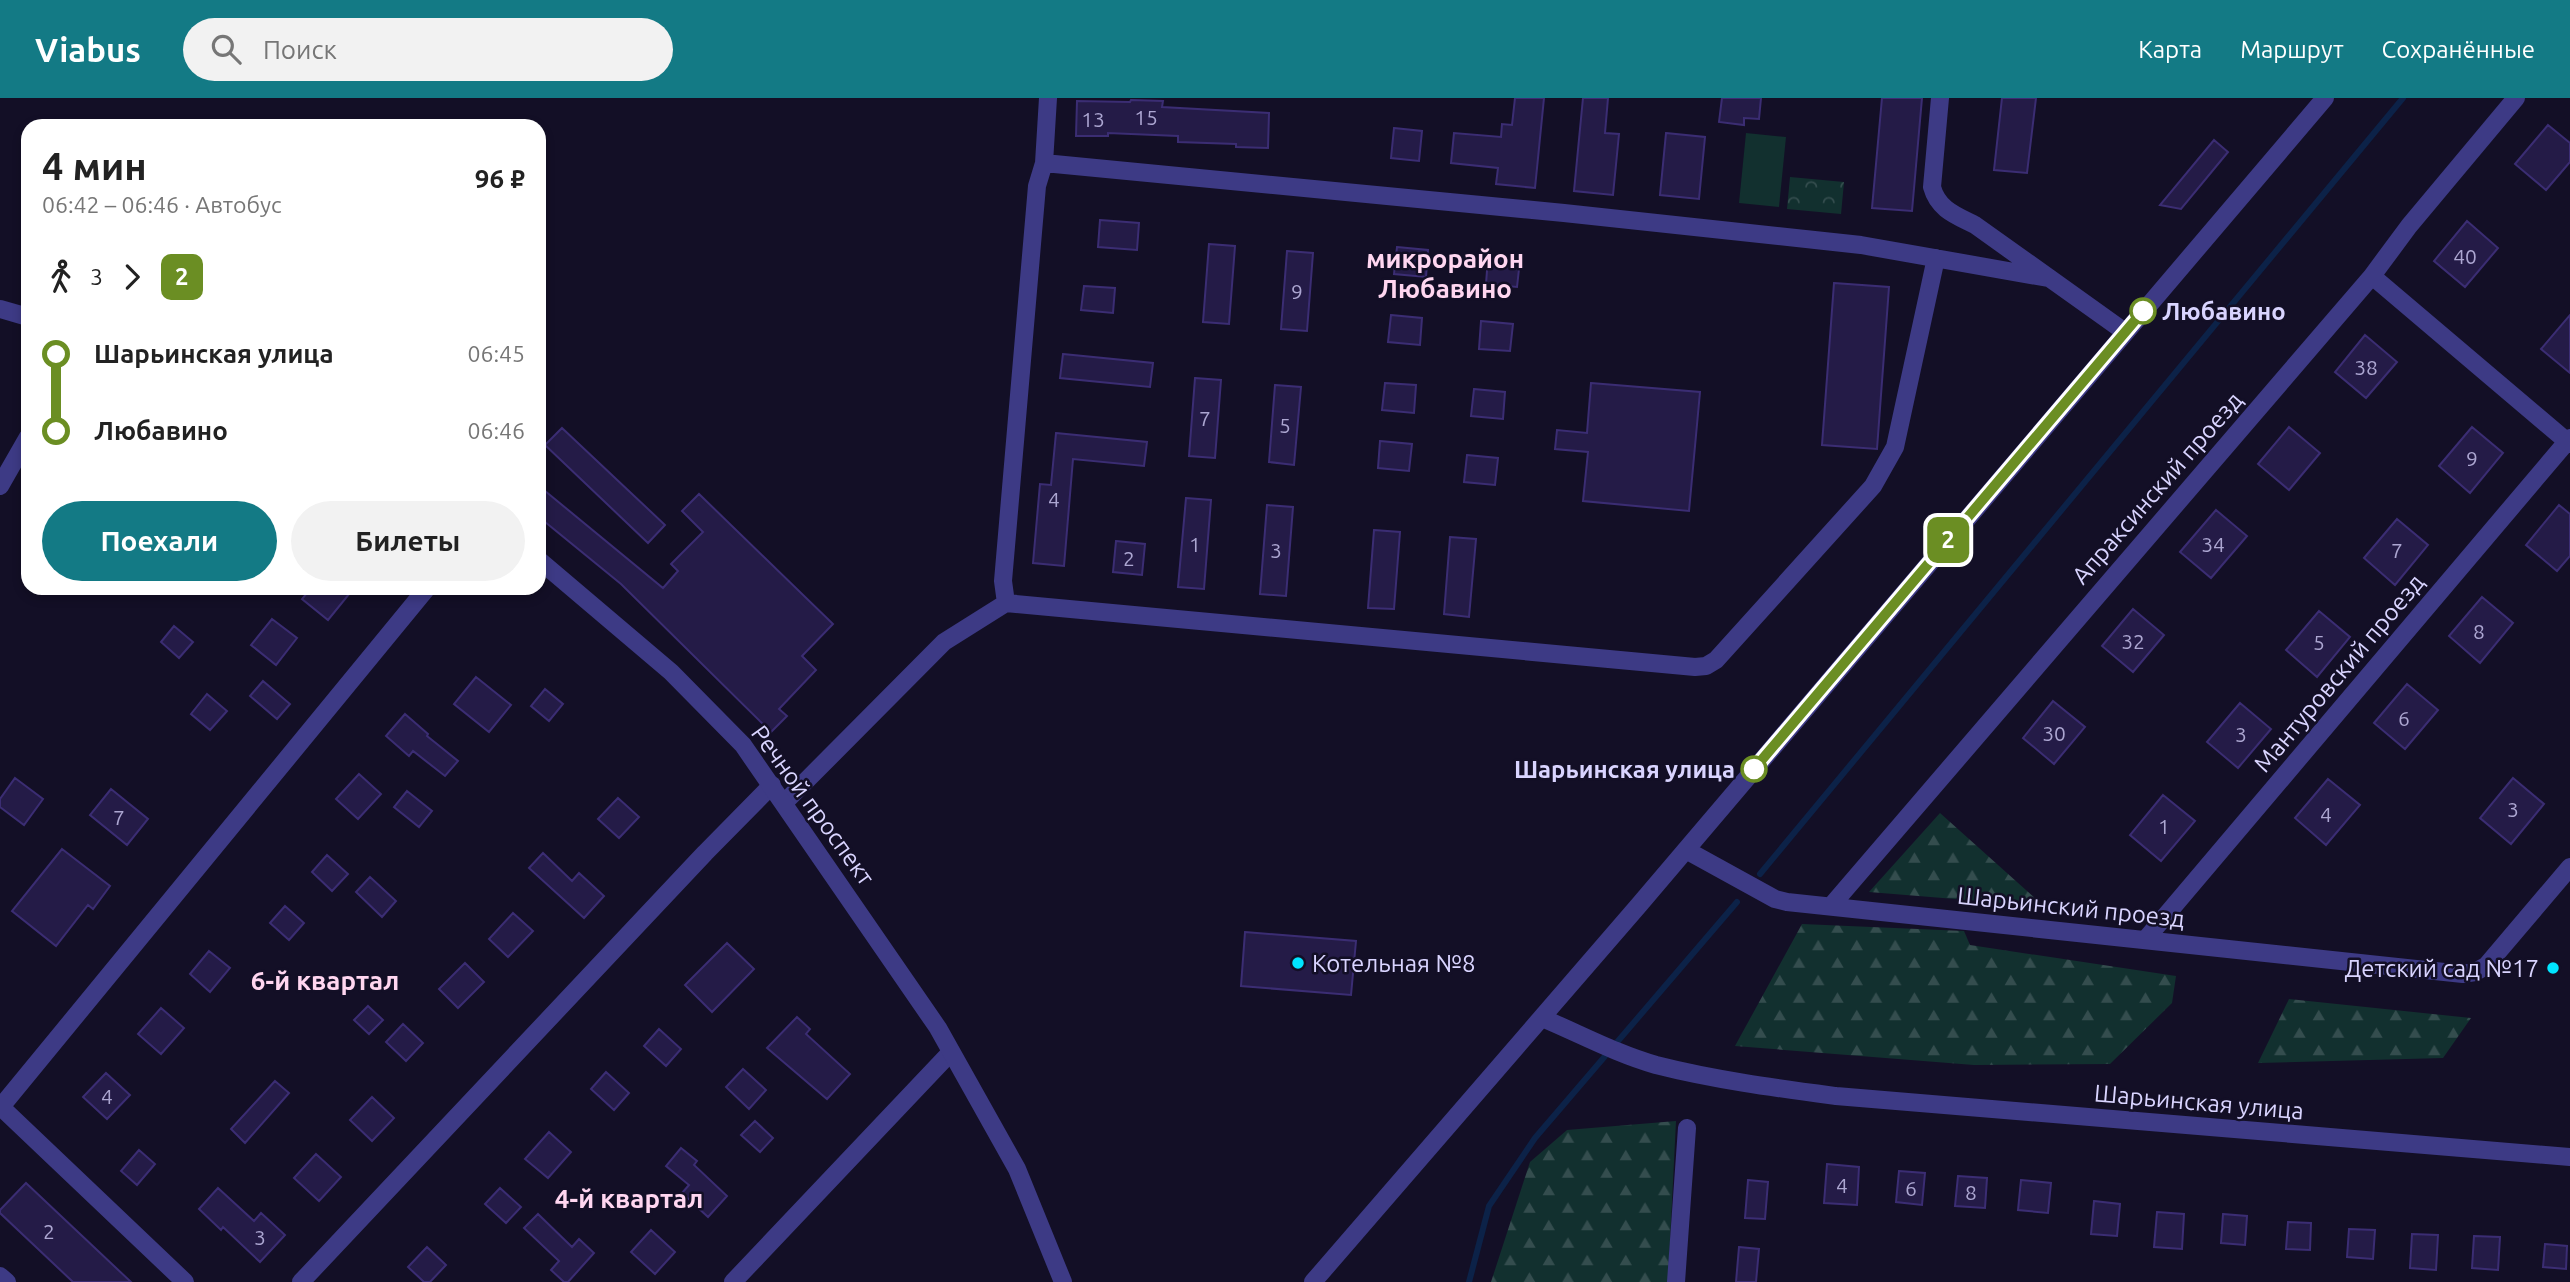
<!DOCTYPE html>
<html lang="ru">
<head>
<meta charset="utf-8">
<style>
	body { margin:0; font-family:Ubuntu,sans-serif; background:#f2f2f2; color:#222; height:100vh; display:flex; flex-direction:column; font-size:26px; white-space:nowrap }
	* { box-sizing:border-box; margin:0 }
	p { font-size:23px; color:#767676 }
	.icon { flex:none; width:38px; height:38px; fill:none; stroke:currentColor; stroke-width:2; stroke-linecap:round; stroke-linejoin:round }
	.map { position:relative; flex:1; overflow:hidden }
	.panel { position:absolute; left:21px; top:21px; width:525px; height:476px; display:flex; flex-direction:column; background:#fff; border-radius:21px; box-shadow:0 4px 10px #0003 }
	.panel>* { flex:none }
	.badge { padding:0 14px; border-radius:10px; font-size:24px; line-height:46px }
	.map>.badge { position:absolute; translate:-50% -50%; box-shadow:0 0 0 4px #fff }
	.legs { display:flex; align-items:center; gap:10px; height:77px; padding:0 21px; font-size:23px }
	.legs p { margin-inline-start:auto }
	.head { display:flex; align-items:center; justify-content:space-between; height:119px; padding:0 21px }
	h1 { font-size:38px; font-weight:700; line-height:52px }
	.primary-button { display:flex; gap:14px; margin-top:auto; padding:14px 21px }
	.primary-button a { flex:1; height:80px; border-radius:42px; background:#137a85; color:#fff; font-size:28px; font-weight:700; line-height:80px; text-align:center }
	.primary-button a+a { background:#f2f2f2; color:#222 }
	ul { padding:0 21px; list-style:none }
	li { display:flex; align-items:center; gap:24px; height:77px; font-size:26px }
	li i { display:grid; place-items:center; width:10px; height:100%; margin:0 9px; background:currentColor }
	li i::after { content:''; width:18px; height:18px; margin:-9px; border:5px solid; border-radius:50%; background:#fff }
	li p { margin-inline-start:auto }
	li:first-child i { background:linear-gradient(#0000 50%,currentColor 0) }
	li:last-child i { background:linear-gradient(currentColor 50%,#0000 0) }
	header { display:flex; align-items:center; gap:42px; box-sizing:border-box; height:98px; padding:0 35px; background:#137a85; color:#fff }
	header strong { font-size:33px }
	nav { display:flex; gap:38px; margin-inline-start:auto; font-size:24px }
	.search { width:490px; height:63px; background:#f2f2f2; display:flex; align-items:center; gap:18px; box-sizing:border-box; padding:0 24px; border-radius:38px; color:#767676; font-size:26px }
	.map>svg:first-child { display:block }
	.forest { fill:url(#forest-firs) }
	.park { fill:url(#park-crowns) }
	.pitch { fill:#12302f }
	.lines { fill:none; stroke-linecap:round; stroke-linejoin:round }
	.stream { stroke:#0c2248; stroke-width:6 }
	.building { fill:#241b47; stroke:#3b2d73; stroke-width:2 }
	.minor { stroke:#3d3a85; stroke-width:18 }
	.tertiary { stroke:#3d3a85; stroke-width:18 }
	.line-1-casing { stroke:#fff; stroke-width:16 }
	.line-1 { stroke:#6b8e23; stroke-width:10 }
	.stop-1-dot { fill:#fff; stroke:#6b8e23; stroke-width:3.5 }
	.poi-dot { fill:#00e5ff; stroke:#130f26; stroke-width:2.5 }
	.labels { text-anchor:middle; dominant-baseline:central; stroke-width:5; stroke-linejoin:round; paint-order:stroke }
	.number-label { font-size:21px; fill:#aca6d1 }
	.stop-label { font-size:24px; font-weight:bold; fill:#d9d4ff; stroke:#130f26; text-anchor:start }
	.street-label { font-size:24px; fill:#d9d4ff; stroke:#130f26 }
	.poi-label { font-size:24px; fill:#d9d4ff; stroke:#130f26; text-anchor:start }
	.neighbourhood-label { font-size:26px; font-weight:bold; fill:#ffd6f0; stroke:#130f26 }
</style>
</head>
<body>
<header>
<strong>Viabus</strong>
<div class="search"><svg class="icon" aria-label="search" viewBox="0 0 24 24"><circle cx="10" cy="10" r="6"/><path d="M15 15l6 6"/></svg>Поиск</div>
<nav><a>Карта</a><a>Маршрут</a><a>Сохранённые</a></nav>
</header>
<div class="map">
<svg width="2570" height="1184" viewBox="0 0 2570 1184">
	<defs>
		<pattern id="forest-firs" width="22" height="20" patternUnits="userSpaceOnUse" patternTransform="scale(1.75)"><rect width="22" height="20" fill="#12302f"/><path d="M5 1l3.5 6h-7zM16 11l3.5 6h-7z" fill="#344d4e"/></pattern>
		<pattern id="park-crowns" width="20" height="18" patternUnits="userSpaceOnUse" patternTransform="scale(1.75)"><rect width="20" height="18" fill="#12302f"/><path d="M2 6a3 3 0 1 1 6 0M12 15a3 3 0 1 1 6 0" fill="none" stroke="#344d4e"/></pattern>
	</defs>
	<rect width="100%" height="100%" fill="#130f26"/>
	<path class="forest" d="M1940,715L2037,802L2029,807L1869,794Z
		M1802,826L1964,833L1970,847L2176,878L2172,905L2110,966L1974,967L1735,948Z
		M2289,901L2471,920L2443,960L2258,965Z
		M1676,1023L1668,1184H1491L1530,1064L1567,1032Z"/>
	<path class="park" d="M1790,79L1844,84L1841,116L1787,111Z"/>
	<path class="pitch" d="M1746,35L1786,39L1779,109L1739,105Z"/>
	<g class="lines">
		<path class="stream" d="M1760,776L2403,0
			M1469,1184L1489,1108L1535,1040L1737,804"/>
	</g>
	<path class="building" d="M1515,0H1544L1535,90L1496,86L1498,70L1451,65L1454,35L1501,39L1502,26L1512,27Z
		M1583,0H1608L1605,35L1619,36L1613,97L1574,93Z
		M1722,0H1761L1759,21L1744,20V27L1719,24Z
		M1882,0H1922L1912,113L1872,110Z
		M2002,0H2036L2027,75L1994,72Z
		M1131,2L1163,3L1162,9L1269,15L1268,50L1236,49V46L1178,44V38L1108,35V38H1076L1077,3L1130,4Z
		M2548,27L2570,45V64L2546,92L2515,66Z
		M1394,30L1422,33L1419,63L1391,60Z
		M1666,35L1705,39L1699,101L1660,97Z
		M2214,42L2228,54L2181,111L2160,107Z
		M1100,122L1139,125L1137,152L1098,149Z
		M2467,123L2498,150L2465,189L2434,163Z
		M1209,146L1235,148L1229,226L1203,224Z
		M1397,149L1428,152L1426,179L1394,176Z
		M1287,153L1313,155L1307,233L1281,231Z
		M1488,159L1520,162L1517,189L1486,186Z
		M1834,185L1889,189L1877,351L1822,347Z
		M1084,188L1115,190L1113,215L1081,212Z
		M1391,217L1422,220L1420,247L1388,244Z
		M2570,217V275L2541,251Z
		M1481,223L1513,226L1510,253L1479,251Z
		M2365,237L2397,264L2366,300L2335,274Z
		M1063,256L1153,265L1150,289L1060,280Z
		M1195,280L1221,282L1215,360L1189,358Z
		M1385,285L1416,287L1414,315L1382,312Z
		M1591,285L1700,294L1689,413L1583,403L1588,354L1555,351L1557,332L1587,335Z
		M1275,287L1301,289L1294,367L1269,364Z
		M1474,291L1505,294L1503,321L1471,318Z
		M2289,329L2320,355L2289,392L2258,366Z
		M2472,329L2503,355L2470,395L2439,368Z
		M562,330L665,427L648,445L545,347Z
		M1056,335L1147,344L1144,368L1073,361L1064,468L1033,465L1040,386L1051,387Z
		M1380,343L1412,346L1409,373L1378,370Z
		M1467,357L1498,360L1495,387L1464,384Z
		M539,388L663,490L678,473L671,466L703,434L682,413L699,396L833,526L802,558L816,572L779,611L787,618L771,634L621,486L539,419Z
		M1186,400L1211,402L1204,491L1178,489Z
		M1267,407L1293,409L1286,498L1260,496Z
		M2559,407L2570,416V458L2557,473L2526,447Z
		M2216,412L2247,438L2211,480L2180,454Z
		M2397,421L2428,447L2395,487L2364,460Z
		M1374,432L1400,434L1394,511L1368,510Z
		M1450,439L1476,441L1469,519L1444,516Z
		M1116,443L1145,446L1142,477L1113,474Z
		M311,490H354L328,522L302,501Z
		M2482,499L2513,525L2480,565L2449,538Z
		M2133,511L2164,537L2133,574L2102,548Z
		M2319,513L2350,539L2317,579L2286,552Z
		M272,521L297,540L276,567L251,547Z
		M174,528L193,544L179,560L161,544Z
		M476,579L511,607L489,634L454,606Z
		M263,583L290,606L277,621L250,598Z
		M2407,586L2438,612L2405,651L2374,625Z
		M545,591L563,606L549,623L531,608Z
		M207,596L227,613L210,632L191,616Z
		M2053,603L2085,629L2054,666L2023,640Z
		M2240,605L2271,631L2238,670L2207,644Z
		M405,616L428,636L427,638L458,663L445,678L413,653L409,658L386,638Z
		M359,676L381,696L358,721L336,701Z
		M15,680L43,701L24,727L0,709V701Z
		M2513,680L2544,706L2511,746L2480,720Z
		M2328,681L2360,707L2326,747L2295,720Z
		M111,691L148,721L127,747L90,717Z
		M407,693L432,713L419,729L394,709Z
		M2163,697L2195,723L2161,763L2130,737Z
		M618,700L639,719L619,740L598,721Z
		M62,751L110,788L93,811L88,807L56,848L12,813Z
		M543,755L572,783L579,775L604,798L584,820L529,770Z
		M327,757L348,776L332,793L312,774Z
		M370,779L396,803L382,819L356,794Z
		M285,808L304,825L289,842L270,825Z
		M513,815L533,833L508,859L489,841Z
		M1245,834L1356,843L1351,897L1241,888Z
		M727,845L754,871L712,914L685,887Z
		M209,853L230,870L210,894L190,876Z
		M465,865L484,884L458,910L439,891Z
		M368,908L383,922L369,936L354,922Z
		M161,910L184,930L161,956L138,936Z
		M797,919L810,931L806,936L850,976L827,1001L767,950Z
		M403,926L423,945L406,963L386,944Z
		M659,931L681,951L666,968L644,948Z
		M743,971L766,992L749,1011L726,989Z
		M606,974L629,995L614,1012L591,991Z
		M106,975L130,997L107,1021L83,999Z
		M275,983L289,995L245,1045L231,1031Z
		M372,999L394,1020L372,1043L350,1022Z
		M755,1023L773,1040L760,1054L741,1037Z
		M549,1034L571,1054L548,1080L525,1061Z
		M681,1050L697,1063L694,1067L727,1098L708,1119L682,1095L689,1087L666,1068Z
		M139,1052L155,1066L137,1087L121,1073Z
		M316,1056L341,1079L319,1103L294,1080Z
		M1827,1066L1859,1069L1857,1107L1824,1105Z
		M1899,1073L1925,1075L1922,1107L1896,1104Z
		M1958,1078L1987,1080L1985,1110L1955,1108Z
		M1748,1082L1768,1084L1765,1121L1745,1120Z
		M2021,1082L2051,1085L2048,1115L2018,1112Z
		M26,1085L131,1184H73L0,1115V1112Z
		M218,1090L254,1123L261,1115L285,1137L260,1164L223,1129L221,1132L199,1111Z
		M500,1090L521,1109L506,1125L485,1106Z
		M2094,1103L2120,1106L2117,1138L2091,1136Z
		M2157,1114L2184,1116L2182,1151L2154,1149Z
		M538,1116L572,1149L579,1141L594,1155L568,1184H564L551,1172L559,1163L524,1130Z
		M2223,1116L2247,1118L2245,1147L2221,1145Z
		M2288,1124L2311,1125L2310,1152L2286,1151Z
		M2349,1131L2375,1132L2373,1161L2347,1159Z
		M651,1132L675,1154L655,1176L631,1154Z
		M2412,1136L2438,1137L2436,1172L2410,1170Z
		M2474,1138L2500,1139L2498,1172L2472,1170Z
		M2545,1146L2567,1148L2566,1171L2543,1169Z
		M427,1149L446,1167L430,1184H424L408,1169Z
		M1739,1149L1759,1151L1756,1184H1736Z"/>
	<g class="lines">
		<path class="minor" d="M1048,0L1044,65L1037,88L1003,483L1006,505L1695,569L1706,568L1716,562L1873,388L1895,349L1936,160
			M1940,0L1932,89C1938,111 1955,117 1975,127L2125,234
			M1044,65L1564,115L1861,147L2048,180
			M2372,178L2570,346
			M0,211L28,219
			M0,388L28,339
			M784,705L944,544L1006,505
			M1686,752L1775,801L1787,804L2463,876L2475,874L2486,868L2570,769
			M1831,808L2372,178L2409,128L2516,0
			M2145,842L2570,340
			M1542,920C1580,936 1617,956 1656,967C1715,982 1776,990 1836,998L2570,1059
			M1,1009L185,1184
			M0,1010L427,490
			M0,1178L7,1184
			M301,1184L705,755L772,687
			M733,1184L951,954
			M1313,1184L1639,807L2325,0
			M1676,1184L1687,1030"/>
		<path class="tertiary" d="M539,462L671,574L743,647L938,930L1017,1071L1063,1184"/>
	</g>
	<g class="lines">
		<defs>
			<path id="line-1" d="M1754,671L2143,213"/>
		</defs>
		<use href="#line-1" class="line-1-casing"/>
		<use href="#line-1" class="line-1"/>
	</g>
	<g class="stop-1-dot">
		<circle cx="2143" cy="213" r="12"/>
		<circle cx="1754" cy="671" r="12"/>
	</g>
	<g class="poi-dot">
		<circle cx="1298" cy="865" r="7"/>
		<circle cx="2553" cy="870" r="7"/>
	</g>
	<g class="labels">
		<g class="number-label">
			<text x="1146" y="19">15</text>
			<text x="1093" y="21">13</text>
			<text x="2465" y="158">40</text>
			<text x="1297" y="193">9</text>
			<text x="2366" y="269">38</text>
			<text x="1205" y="320">7</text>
			<text x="1285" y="327">5</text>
			<text x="2472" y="360">9</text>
			<text x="1054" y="401">4</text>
			<text x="1195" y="446">1</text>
			<text x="2213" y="446">34</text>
			<text x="1276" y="452">3</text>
			<text x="2397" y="452">7</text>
			<text x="1129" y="460">2</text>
			<text x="2479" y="533">8</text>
			<text x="2133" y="543">32</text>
			<text x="2319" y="544">5</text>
			<text x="2404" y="620">6</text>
			<text x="2054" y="635">30</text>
			<text x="2241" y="636">3</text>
			<text x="2513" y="711">3</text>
			<text x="2326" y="716">4</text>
			<text x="119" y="719">7</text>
			<text x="2164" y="728">1</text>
			<text x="107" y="998">4</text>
			<text x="1842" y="1087">4</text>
			<text x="1911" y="1090">6</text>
			<text x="1971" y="1094">8</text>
			<text x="49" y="1133">2</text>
			<text x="260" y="1139">3</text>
		</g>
		<g class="stop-label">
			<text x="2162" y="213">Любавино</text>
			<text x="1735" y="671" text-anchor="end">Шарьинская улица</text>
		</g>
		<g class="street-label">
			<text transform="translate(2157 390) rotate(-49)">Апраксинский проезд</text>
			<text transform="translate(2339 575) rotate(-50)">Мантуровский проезд</text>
			<text transform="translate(813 707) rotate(54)">Речной проспект</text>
			<text transform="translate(2071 809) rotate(6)">Шарьинский проезд</text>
			<text transform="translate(2199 1004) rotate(5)">Шарьинская улица</text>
		</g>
		<g class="poi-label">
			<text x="1312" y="865">Котельная №8</text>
			<text x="2539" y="870" text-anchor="end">Детский сад №17</text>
		</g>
		<g class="neighbourhood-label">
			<text x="1445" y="160">микрорайон<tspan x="1445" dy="30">Любавино</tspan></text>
			<text x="325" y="882">6-й квартал</text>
			<text x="629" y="1100">4-й квартал</text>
		</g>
	</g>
</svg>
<b class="badge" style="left:1948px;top:442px;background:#6b8e23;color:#fff">2</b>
<section class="panel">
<div class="head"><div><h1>4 мин</h1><p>06:42 – 06:46 · Автобус</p></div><b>96 ₽</b></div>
<div class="legs"><svg class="icon" aria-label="walk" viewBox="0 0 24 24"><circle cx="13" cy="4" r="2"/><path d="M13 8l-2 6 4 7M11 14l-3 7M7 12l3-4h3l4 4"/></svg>3<svg class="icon" aria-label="forward" viewBox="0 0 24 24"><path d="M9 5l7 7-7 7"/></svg><b class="badge" style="background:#6b8e23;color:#fff">2</b></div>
<ul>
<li><i style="color:#6b8e23"></i><b>Шарьинская улица</b><p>06:45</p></li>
<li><i style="color:#6b8e23"></i><b>Любавино</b><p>06:46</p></li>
</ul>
<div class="primary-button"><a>Поехали</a><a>Билеты</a></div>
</section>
</div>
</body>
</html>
